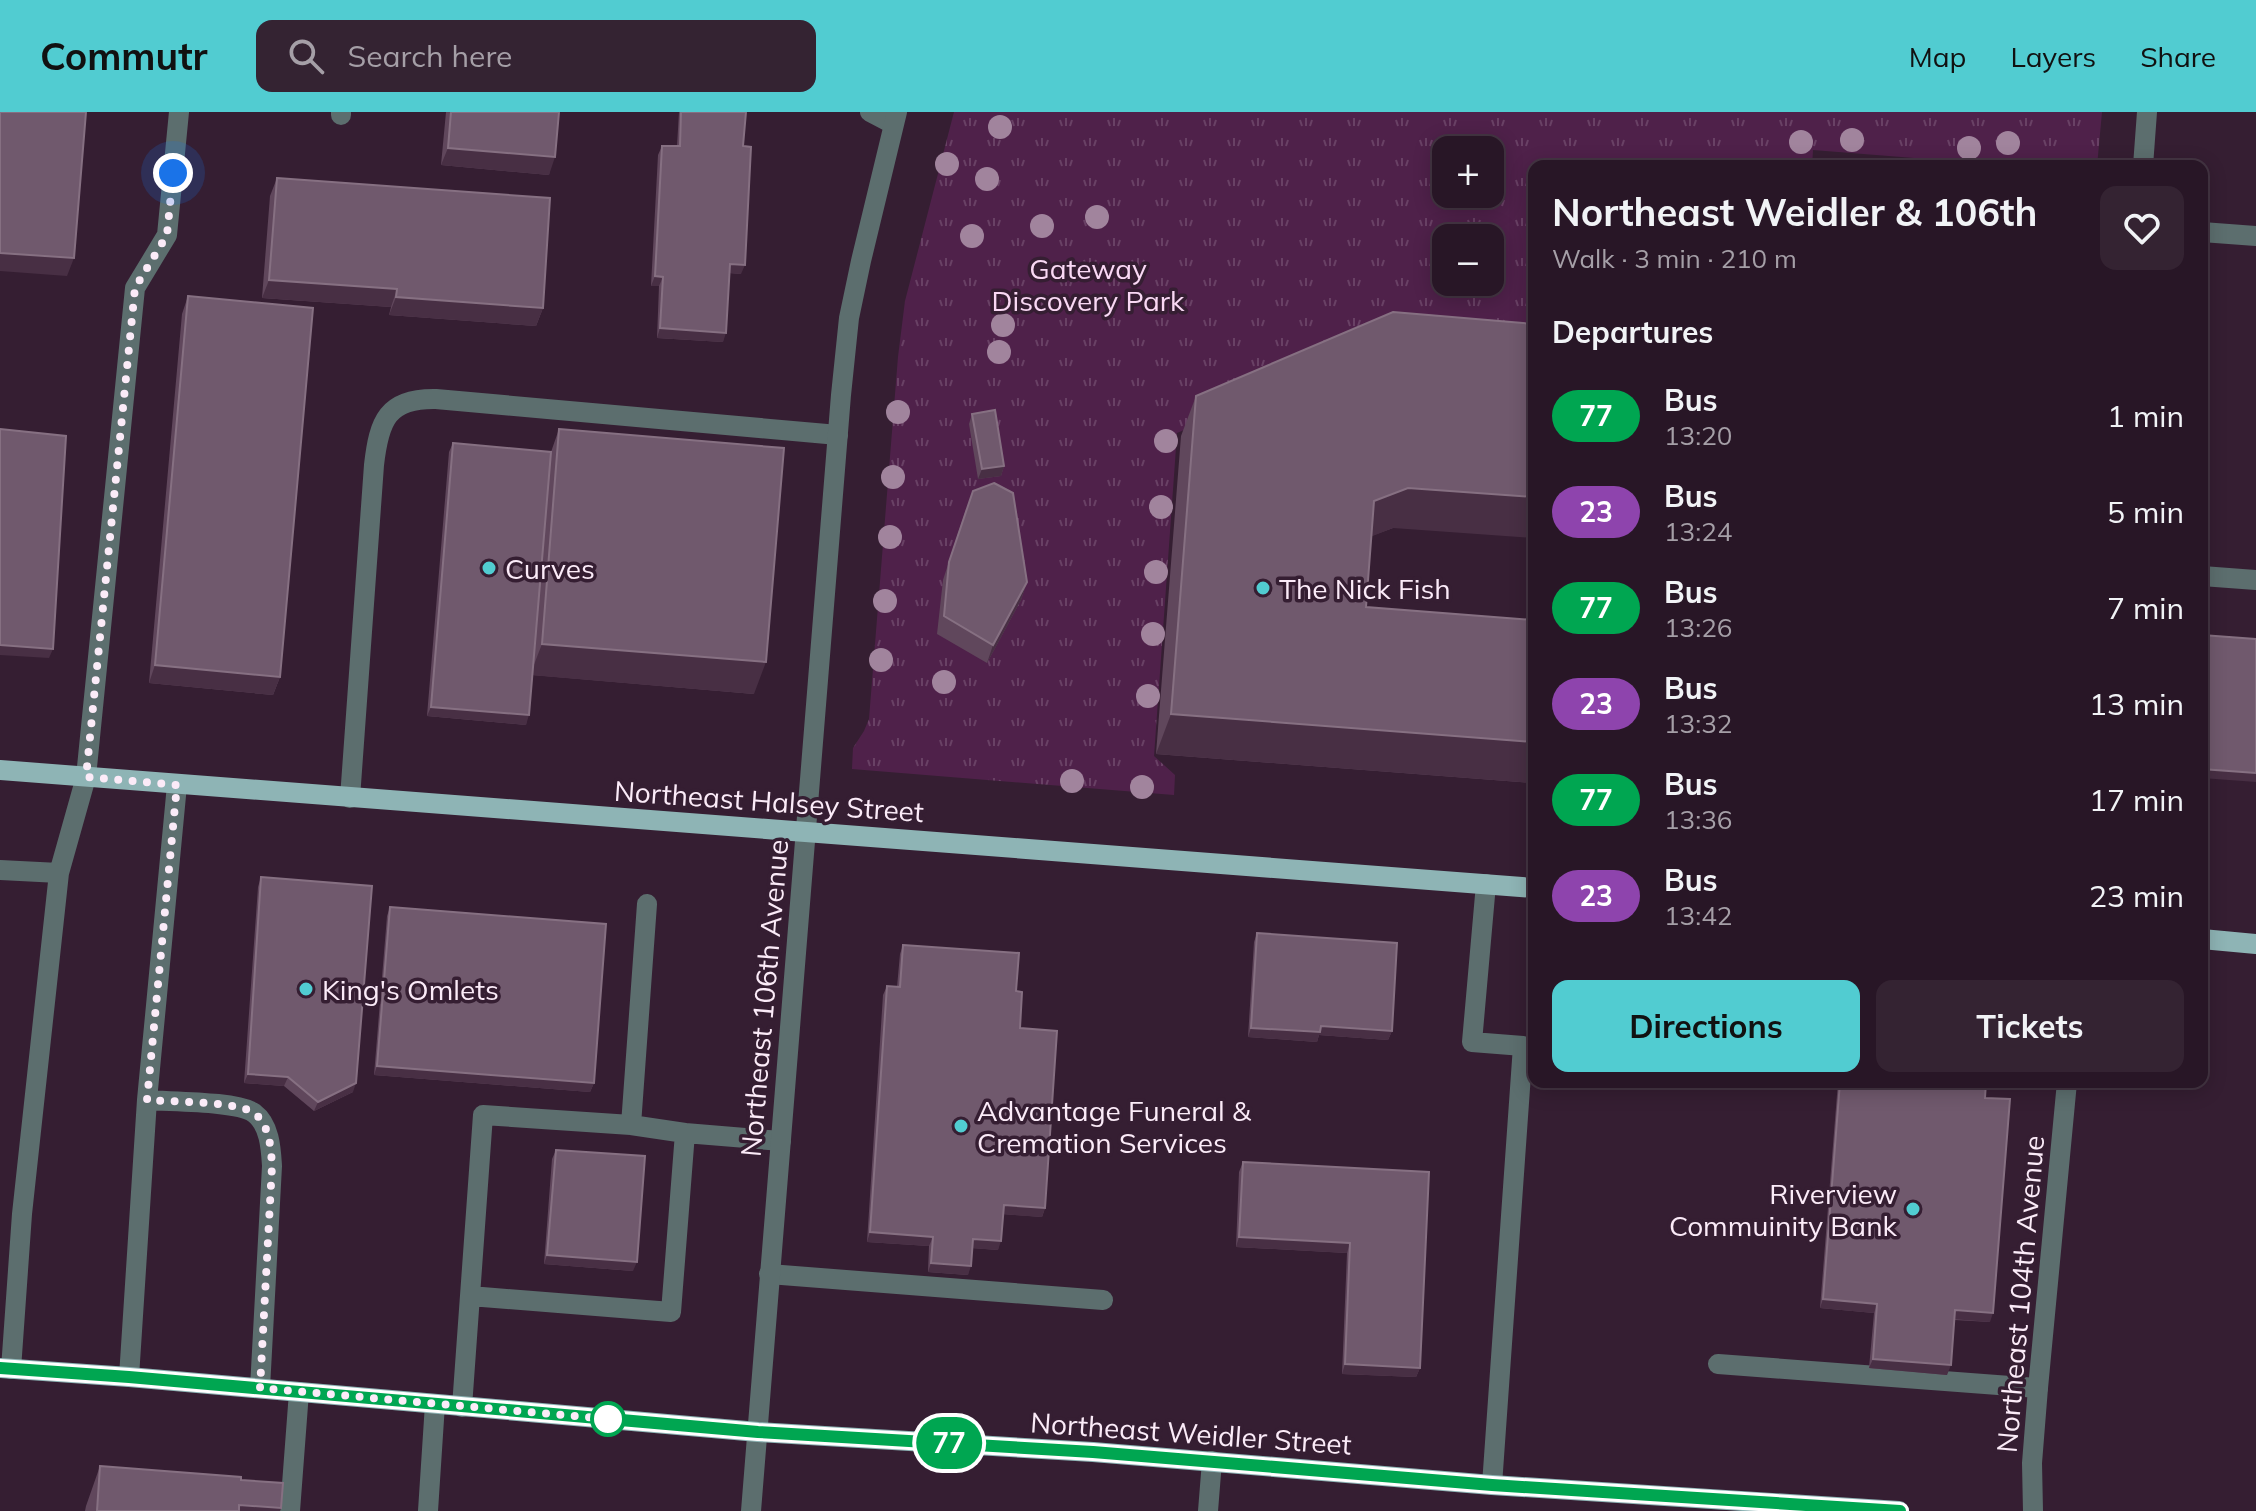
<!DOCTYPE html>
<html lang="en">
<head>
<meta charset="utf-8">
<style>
	body { margin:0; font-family:Mulish,sans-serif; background:#342332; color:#f1f3f6; height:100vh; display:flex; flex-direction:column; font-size:30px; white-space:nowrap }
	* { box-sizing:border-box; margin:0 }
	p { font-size:26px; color:#a59fa7 }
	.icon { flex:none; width:44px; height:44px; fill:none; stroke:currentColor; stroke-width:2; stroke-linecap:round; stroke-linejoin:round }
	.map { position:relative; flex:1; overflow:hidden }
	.details { position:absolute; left:1528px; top:48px; width:680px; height:928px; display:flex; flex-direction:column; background:#281626; border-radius:16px; box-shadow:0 4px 20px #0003,0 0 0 2px #443543 }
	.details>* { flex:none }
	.badge { padding:0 16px; border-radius:26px; font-size:28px; line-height:52px }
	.tools { position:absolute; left:1432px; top:24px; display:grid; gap:16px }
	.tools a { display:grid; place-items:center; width:72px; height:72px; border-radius:16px; background:#281626; box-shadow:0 4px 20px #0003,0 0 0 2px #443543; font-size:40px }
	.you { position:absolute; width:40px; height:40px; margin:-20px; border:6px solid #fff; border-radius:50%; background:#1a73e8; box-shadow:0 0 0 12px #1a73e833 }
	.map>.badge { position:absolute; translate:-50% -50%; box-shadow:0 0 0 4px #fff }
	h2 { padding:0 24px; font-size:30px; line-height:72px }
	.round { display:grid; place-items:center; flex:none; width:84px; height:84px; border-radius:16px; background:#342332 }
	.summary { display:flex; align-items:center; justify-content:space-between; height:136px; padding:0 24px }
	h1 { font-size:38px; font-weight:700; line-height:60px }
	.button { display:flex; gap:16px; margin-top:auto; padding:16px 24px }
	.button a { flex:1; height:92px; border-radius:16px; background:#51ccd1; color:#111; font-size:32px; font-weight:700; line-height:92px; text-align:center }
	.button a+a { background:#342332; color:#f1f3f6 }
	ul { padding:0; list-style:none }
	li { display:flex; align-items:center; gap:24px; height:96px; padding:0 24px }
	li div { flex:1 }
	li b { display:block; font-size:30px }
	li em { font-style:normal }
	li .badge { min-width:88px; font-weight:700; text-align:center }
	header { display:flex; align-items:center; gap:48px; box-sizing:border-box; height:112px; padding:0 40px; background:#51ccd1; color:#111 }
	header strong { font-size:38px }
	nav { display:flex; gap:44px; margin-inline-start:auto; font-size:28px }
	.search { width:560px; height:72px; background:#342332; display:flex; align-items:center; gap:20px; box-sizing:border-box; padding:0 28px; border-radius:16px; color:#a59fa7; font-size:30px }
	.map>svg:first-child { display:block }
	.grass { fill:url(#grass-tufts); fill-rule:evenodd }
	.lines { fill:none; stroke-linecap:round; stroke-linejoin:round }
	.lane { stroke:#5c6e6e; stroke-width:20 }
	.street { stroke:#5c6e6e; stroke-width:20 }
	.primary { stroke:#8eb4b5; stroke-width:20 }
	.tree { fill:#a1849d }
	.wall { fill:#60475c }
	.shaded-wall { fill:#482f44 }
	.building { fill:#70596d; stroke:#867082; stroke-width:2 }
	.line-casing { stroke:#fff; stroke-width:18 }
	.line { stroke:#00a651; stroke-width:12 }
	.walk { stroke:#fbebf8; stroke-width:8; stroke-dasharray:0 14.4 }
	.poi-dot { fill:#51ccd1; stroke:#351e32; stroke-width:3 }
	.stop-dot { fill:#fff; stroke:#00a651; stroke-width:4 }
	.labels { text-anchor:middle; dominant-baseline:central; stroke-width:7; stroke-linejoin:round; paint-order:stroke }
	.park-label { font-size:28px; fill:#f9d8f4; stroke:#351e32 }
	.poi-label { font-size:28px; fill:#fbebf8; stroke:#351e32; text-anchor:start }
	.street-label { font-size:28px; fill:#fbebf8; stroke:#351e32 }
</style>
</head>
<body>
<header>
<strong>Commutr</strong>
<div class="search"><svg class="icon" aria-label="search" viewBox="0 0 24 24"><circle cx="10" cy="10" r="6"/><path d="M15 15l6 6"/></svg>Search here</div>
<nav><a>Map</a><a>Layers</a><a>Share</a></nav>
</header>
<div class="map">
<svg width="2256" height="1399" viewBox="0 0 2256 1399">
	<defs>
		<pattern id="grass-tufts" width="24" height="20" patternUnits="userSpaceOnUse" patternTransform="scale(2)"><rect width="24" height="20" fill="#4f214a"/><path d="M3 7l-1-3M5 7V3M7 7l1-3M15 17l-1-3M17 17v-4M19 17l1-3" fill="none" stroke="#694165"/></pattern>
	</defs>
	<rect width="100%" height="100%" fill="#351e32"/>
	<path class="grass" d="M954,0H2102L2097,54H2016L1813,38L1812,54H1534V245L1382,233L1177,321L1154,644L1175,663L1174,683L852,657L853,636L864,619L869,607L898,245L905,189ZM1446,38H1490V82H1446ZM1446,126H1490V170H1446Z"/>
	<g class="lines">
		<path class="lane" d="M870,0L893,12
			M341,3V0
			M2202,464L2256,468
			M350,686L374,353C379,309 387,286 436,287L838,323
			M0,758L59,761
			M1486,772L1472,930L1523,934L1492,1373
			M147,988C171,990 237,989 254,1001C270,1013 271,1037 272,1054L260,1276
			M631,1013L685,1021
			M769,1162L1103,1188
			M470,1184L671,1200L685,1021L781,1029
			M1718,1252L2038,1276
			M11,1257L22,1102L59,761L86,665L135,176L167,123L179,0
			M129,1265L147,988L177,673
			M462,1295L483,1003L631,1013L647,792
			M290,1399L299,1280
			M428,1399L435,1292
			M1208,1399L1212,1349"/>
		<path class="street" d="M2143,54L2147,0
			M2202,120L2256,124
			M751,1399L841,283L849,206L861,149L897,0
			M2033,1399L2032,1351L2038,1276L2067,970"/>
		<path class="primary" d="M0,658L1534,776
			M2202,827L2256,832
			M0,1256L129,1265L758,1320L1093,1340L1492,1373L1899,1399"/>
	</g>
	<g class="tree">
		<circle cx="1000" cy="15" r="12"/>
		<circle cx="1852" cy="28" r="12"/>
		<circle cx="1801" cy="30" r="12"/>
		<circle cx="2008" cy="31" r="12"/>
		<circle cx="1969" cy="36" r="12"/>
		<circle cx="947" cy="52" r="12"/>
		<circle cx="987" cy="67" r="12"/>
		<circle cx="1097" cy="105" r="12"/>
		<circle cx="1042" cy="114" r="12"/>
		<circle cx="972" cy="124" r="12"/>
		<circle cx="1003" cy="213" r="12"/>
		<circle cx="999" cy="240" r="12"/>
		<circle cx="898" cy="300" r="12"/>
		<circle cx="1166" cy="329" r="12"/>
		<circle cx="893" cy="365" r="12"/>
		<circle cx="1161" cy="395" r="12"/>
		<circle cx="890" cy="425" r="12"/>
		<circle cx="1156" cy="460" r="12"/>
		<circle cx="885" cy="489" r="12"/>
		<circle cx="1153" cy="522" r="12"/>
		<circle cx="881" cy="548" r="12"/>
		<circle cx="944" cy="570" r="12"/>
		<circle cx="1148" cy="584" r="12"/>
		<circle cx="1072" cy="669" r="12"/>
		<circle cx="1142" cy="675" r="12"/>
	</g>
	<path class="wall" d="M446,0H559L549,63L441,53Z
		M679,0H746L743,34L741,162L730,161L723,230L657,226L659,174H651L658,43L662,34H677Z
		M277,66L543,196L536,214L389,203L391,195L262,186L270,84Z
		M188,184L280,565L273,583L149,571L182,202Z
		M1196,284L1393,416L1371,424L1366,495L1534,508V671L1156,642L1181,324Z
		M972,302L1004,354L1001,364L978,367L969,312Z
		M559,317L754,582L533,563L526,613L427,604L449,340L453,331L551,340Z
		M966,397L1027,470L1021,488L987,551L937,522L943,468Z
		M261,765L353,980L314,999L284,974L244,971L258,775Z
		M390,795L594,971L590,980L374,963L387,804Z
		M1257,821L1392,919L1388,928L1319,923L1317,930L1248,925L1254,830Z
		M903,833L1016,879L1045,1096L1042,1105L1003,1102L998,1138L972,1136L968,1163L928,1160L929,1134L867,1130L883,883L887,874L897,875L900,842Z
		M1838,970H1986L1985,986L1990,1210L1955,1208L1947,1263L1869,1256L1874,1201L1820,1196Z
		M556,1038L633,1159L544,1152L552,1047Z
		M1243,1050L1429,1060L1420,1256L1416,1265L1342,1262L1347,1141L1236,1135L1239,1060Z
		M100,1354L241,1368L281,1396L280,1399H85L86,1394Z"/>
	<path class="shaded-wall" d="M448,36L555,45L549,63L441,53Z
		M0,141L74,146L67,164L0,159Z
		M730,152L745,153L741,162L727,161Z
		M655,164L663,165L659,174H651Z
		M269,168L397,177L391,195L262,186Z
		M396,185L543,196L536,214L389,203Z
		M660,216L726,221L723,230L657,226Z
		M1004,354L1001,364L978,367L982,357Z
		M1408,376L1534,385V426L1393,416L1360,429L1374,389Z
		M1027,470L1021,488L987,551L993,533Z
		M542,532L766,550L754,582L530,563Z
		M0,533L53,537L49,546L0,543Z
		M155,553L280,565L273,583L149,571Z
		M431,595L529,603L526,613L427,604Z
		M1171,602L1534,630V671L1156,642Z
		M2202,656L2256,661V670L2202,666Z
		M1321,914L1392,919L1388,928L1319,923L1317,930L1248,925L1251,916Z
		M377,954L594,971L590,980L374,963Z
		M248,962L288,965L284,974L244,971Z
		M356,971L353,980L314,999L318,990Z
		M1004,1093L1045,1096L1042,1105L1000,1102Z
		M870,1120L933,1125L929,1134L867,1130Z
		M1239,1125L1350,1131L1347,1141L1236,1135Z
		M973,1127L1001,1129L998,1138L970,1136Z
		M547,1143L637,1150L633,1159L544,1152Z
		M931,1151L971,1154L968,1163L928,1160Z
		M1823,1187L1877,1192L1874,1201L1820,1196Z
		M1955,1198L1993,1201L1990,1210L1952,1207Z
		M1873,1247L1951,1253L1947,1263L1869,1256Z
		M1345,1252L1420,1256L1416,1265L1342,1262Z
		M239,1393L281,1396L280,1399H237Z"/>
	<path class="building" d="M0,0H86L74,146L0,141Z
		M451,0H559L555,45L448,36Z
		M681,0H746L743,34L751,35L745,153L730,152L726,221L660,216L663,165L655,164L662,34H680Z
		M277,66L550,86L543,196L396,185L397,177L269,168Z
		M188,184L313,196L280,565L155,553Z
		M1393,200L1534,212V385L1408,376L1374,389L1366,495L1534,508V630L1171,602L1196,284Z
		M995,298L1004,354L982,357L972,302Z
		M0,317L66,324L53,537L0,533Z
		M559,317L784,336L766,550L542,532Z
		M453,331L551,340L529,603L431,595Z
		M994,371L1013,381L1027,470L993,533L944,504L949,450L973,379Z
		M2202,523L2256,527V661L2202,657Z
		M261,765L372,774L356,971L318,990L288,965L248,962Z
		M390,795L606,812L594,971L377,954Z
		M1257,821L1397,831L1392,919L1321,914L1320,920L1251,916Z
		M903,833L1019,841L1016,879L1022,880L1020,916L1057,919L1045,1096L1004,1093L1001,1129L973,1127L971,1154L931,1151L933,1125L870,1120L887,874L900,875Z
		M1840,970H1986L1985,986L2010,987L1993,1201L1955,1198L1951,1253L1873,1247L1877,1192L1823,1187Z
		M556,1038L645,1044L637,1150L547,1143Z
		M1243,1050L1429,1060L1420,1256L1345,1252L1350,1131L1239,1125Z
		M100,1354L241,1365V1368L283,1371L281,1396L239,1393V1399H97Z"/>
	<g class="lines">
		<defs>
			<path id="line" d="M0,1256L129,1265L758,1320L1093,1340L1492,1373L1900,1399"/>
		</defs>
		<use href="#line" class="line-casing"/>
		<use href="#line" class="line"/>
		<path class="walk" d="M173,61L167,123L135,176L86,665L177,673L147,988C171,990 237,989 254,1001C270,1013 271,1037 272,1054L260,1276L608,1307"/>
	</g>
	<g class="poi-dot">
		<circle cx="489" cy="456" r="8"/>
		<circle cx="1263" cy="476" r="8"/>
		<circle cx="306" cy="877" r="8"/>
		<circle cx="961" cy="1014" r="8"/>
		<circle cx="1913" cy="1097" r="8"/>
	</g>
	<circle class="stop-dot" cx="608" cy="1307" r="16"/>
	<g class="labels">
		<g class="park-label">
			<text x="1088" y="156">Gateway<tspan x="1088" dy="32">Discovery Park</tspan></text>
		</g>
		<g class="poi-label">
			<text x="505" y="456">Curves</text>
			<text x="1279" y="476">The Nick Fish</text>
			<text x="322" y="877">King's Omlets</text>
			<text x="977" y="998">Advantage Funeral &amp;<tspan x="977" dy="32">Cremation Services</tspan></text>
			<text x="1897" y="1081" text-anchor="end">Riverview<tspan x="1897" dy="32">Commuinity Bank</tspan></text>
		</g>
		<g class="street-label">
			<text transform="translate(769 689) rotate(4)">Northeast Halsey Street</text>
			<text transform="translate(764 886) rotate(-85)">Northeast 106th Avenue</text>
			<text transform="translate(2020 1182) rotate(-85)">Northeast 104th Avenue</text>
			<text transform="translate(1191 1321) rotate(4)">Northeast Weidler Street</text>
		</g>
	</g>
</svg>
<div class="tools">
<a>+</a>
<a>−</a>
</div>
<div class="you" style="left:173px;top:61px"></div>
<b class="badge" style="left:949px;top:1331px;background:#00a651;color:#fff">77</b>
<section class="details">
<div class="summary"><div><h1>Northeast Weidler &amp; 106th</h1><p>Walk · 3 min · 210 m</p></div><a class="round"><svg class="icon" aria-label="heart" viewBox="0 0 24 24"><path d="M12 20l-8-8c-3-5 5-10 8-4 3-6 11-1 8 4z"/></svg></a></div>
<h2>Departures</h2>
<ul>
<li><span class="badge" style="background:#00a651;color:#fff">77</span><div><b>Bus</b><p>13:20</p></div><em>1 min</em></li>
<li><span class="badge" style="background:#8e44ad;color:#fff">23</span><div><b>Bus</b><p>13:24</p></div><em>5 min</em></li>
<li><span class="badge" style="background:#00a651;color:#fff">77</span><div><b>Bus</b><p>13:26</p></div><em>7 min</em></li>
<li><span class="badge" style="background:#8e44ad;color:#fff">23</span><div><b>Bus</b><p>13:32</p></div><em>13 min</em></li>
<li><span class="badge" style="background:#00a651;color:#fff">77</span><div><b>Bus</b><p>13:36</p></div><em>17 min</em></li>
<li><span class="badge" style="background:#8e44ad;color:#fff">23</span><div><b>Bus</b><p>13:42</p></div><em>23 min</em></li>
</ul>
<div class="button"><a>Directions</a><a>Tickets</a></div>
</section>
</div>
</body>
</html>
